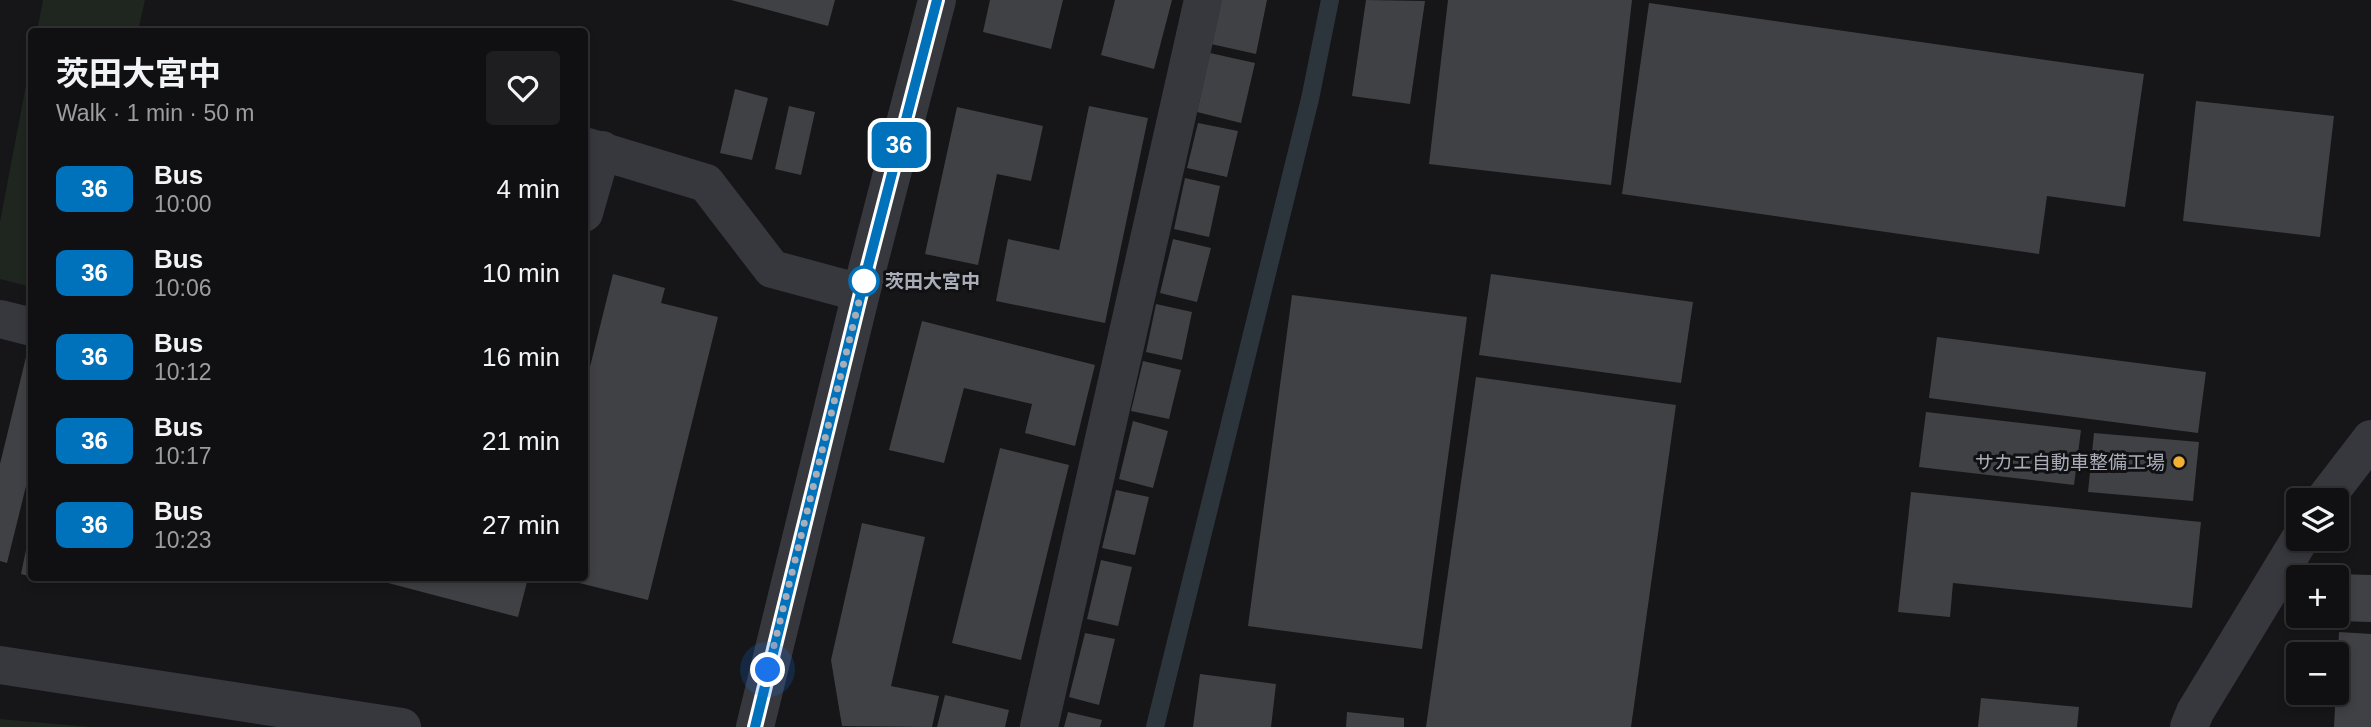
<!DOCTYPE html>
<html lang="en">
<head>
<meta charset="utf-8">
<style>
	body { margin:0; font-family:Arial,"Noto Sans JP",sans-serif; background:#1e1e20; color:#f1f3f6; height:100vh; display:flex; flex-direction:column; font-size:26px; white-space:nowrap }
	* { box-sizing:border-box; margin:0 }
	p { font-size:23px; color:#9c9d9f }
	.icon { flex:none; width:38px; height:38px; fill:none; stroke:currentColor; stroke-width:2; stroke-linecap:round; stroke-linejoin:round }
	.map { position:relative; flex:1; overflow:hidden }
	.drawer { position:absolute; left:28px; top:28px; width:560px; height:553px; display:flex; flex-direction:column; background:#101012; border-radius:7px; box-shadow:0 4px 10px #0003,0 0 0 2px #303032 }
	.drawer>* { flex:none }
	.badge { padding:0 14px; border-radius:10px; font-size:24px; line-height:46px }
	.controls { position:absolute; left:2286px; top:488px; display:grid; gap:14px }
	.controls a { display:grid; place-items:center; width:63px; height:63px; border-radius:7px; background:#101012; box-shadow:0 4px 10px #0003,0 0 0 2px #303032; font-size:35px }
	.you { position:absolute; width:35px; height:35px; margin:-18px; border:5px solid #fff; border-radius:50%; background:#1a73e8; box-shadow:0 0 0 10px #1a73e833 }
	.map>.badge { position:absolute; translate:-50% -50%; box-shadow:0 0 0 4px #fff }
	.round { display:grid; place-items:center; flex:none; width:74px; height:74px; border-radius:7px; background:#1e1e20 }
	.headline { display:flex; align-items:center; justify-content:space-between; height:119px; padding:0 28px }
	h1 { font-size:33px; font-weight:700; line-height:52px }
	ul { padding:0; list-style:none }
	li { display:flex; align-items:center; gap:21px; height:84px; padding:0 28px }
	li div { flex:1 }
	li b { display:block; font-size:26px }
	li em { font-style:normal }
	li .badge { min-width:77px; font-weight:700; text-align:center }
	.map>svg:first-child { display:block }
	.green { fill:#1e261f }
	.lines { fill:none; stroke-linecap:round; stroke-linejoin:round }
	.stream { stroke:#2c353c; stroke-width:18 }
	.building { fill:#404145 }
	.minor { stroke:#37383d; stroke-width:38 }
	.line-casing { stroke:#fff; stroke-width:16 }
	.line { stroke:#0072bc; stroke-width:10 }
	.walk { stroke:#a8adb8; stroke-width:7; stroke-dasharray:0 12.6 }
	.stop-dot { fill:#fff; stroke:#0072bc; stroke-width:3.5 }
	.poi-dot { fill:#f2b134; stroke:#111113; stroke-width:2.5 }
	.labels { text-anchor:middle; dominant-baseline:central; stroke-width:6; stroke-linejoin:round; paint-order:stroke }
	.stop-label { font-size:19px; font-weight:bold; fill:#a8adb8; stroke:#111113; text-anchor:start }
	.poi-label { font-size:19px; fill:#a8adb8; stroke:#111113; text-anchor:end }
</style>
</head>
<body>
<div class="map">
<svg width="2371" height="727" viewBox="0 0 2371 727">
	<rect width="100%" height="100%" fill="#161618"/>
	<path class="green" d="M43,0H145L138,31H37Z
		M31,59V287L0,279V222Z
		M0,719L90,727H0Z"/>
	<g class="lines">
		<path class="stream" d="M1155,727L1310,99L1330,0"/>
	</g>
	<path class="building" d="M731,0H835L828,26Z
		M990,0H1063L1051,49L983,32Z
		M1115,0H1172L1154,69L1101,55Z
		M1221,0H1267L1256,54L1211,44Z
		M1366,0L1425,1L1410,104L1352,96Z
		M1448,0H1632L1611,185L1429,164Z
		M1649,3L2144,74L2125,207L2047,196L2039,254L1622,194Z
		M1210,53L1255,63L1241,123L1197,112Z
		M735,89L768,98L752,160L720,153Z
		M2196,101L2334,116L2320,237L2183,221Z
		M789,106L815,112L801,175L775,169Z
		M1089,106L1148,118L1105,323L996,301L1008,239L1059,250Z
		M957,107L1043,126L1031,181L997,174L978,265L925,254Z
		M1198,123L1238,131L1227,177L1187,168Z
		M1185,178L1220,186L1209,237L1174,229Z
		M1173,239L1211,248L1197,302L1160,293Z
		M613,274L665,288L661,303L718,317L648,600L559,578H584V391Z
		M1491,274L1693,302L1681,383L1479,355Z
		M1292,295L1467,317L1422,649L1248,626Z
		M1156,304L1192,312L1182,360L1146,352Z
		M922,321L1095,365L1075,446L1025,433L1032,404L964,388L944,463L889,450Z
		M1937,337L2206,372L2198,433L1929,398Z
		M27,353L32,354V462L7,563L0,561V464Z
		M1143,361L1181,370L1169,419L1131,411Z
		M1476,377L1676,405L1631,727H1426Z
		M1926,412L2081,430L2074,485L1919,467Z
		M1133,421L1168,431L1153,488L1119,479Z
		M2094,433L2199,442L2193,501L2088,492Z
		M1000,448L1069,465L1021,660L952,643Z
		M1116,490L1149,497L1135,555L1102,548Z
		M1911,492L2201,522L2192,608L1953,583L1950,617L1898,612Z
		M862,523L925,537L891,686L939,696L932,727L842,726L831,660Z
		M30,531H32V577L21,574Z
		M1101,560L1132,567L1118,626L1087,619Z
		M2336,574L2371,575V622L2335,621Z
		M369,578H528L518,617Z
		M2339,632L2371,634V727H2334Z
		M1085,633L1115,639L1099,705L1069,697Z
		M1200,674L1276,684L1271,727H1193Z
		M945,695L1009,710L1005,727H937Z
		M1981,698L2079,707L2077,727H1978Z
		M1068,712L1102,720L1100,727H1064Z
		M1347,712L1404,718V727H1346Z"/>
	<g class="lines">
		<path class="minor" d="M584,146L706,183L772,269L861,293
			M584,213L602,150
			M0,319L32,327
			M2324,500L2371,439
			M0,665L402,727
			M755,727L861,293L937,0
			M1039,727L1203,0
			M2189,727L2195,712L2300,539"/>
	</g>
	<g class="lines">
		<defs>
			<path id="line" d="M755,727L861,293L937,0"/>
		</defs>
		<use href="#line" class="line-casing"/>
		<use href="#line" class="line"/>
		<path class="walk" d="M768,670L864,281"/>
	</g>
	<circle class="stop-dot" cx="864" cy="281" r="14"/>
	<circle class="poi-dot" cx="2179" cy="462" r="7"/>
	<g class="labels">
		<g class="stop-label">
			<text x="885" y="281">茨田大宮中</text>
		</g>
		<g class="poi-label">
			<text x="2165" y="462">サカエ自動車整備工場</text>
		</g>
	</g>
</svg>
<div class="controls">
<a><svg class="icon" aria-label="layers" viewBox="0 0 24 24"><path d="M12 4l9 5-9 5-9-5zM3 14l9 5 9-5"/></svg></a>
<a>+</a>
<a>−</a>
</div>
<div class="you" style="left:768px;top:670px"></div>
<b class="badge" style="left:899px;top:145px;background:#0072bc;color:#fff">36</b>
<section class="drawer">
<div class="headline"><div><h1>茨田大宮中</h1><p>Walk · 1 min · 50 m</p></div><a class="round"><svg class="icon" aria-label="heart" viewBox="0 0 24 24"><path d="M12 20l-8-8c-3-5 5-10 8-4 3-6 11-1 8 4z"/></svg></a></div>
<ul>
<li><span class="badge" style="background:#0072bc;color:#fff">36</span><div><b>Bus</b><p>10:00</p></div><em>4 min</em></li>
<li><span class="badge" style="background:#0072bc;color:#fff">36</span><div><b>Bus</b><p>10:06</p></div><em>10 min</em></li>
<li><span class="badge" style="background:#0072bc;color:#fff">36</span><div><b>Bus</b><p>10:12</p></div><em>16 min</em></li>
<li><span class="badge" style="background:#0072bc;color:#fff">36</span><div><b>Bus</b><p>10:17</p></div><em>21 min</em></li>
<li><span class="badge" style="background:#0072bc;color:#fff">36</span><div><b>Bus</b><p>10:23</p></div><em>27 min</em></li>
</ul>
</section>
</div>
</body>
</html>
